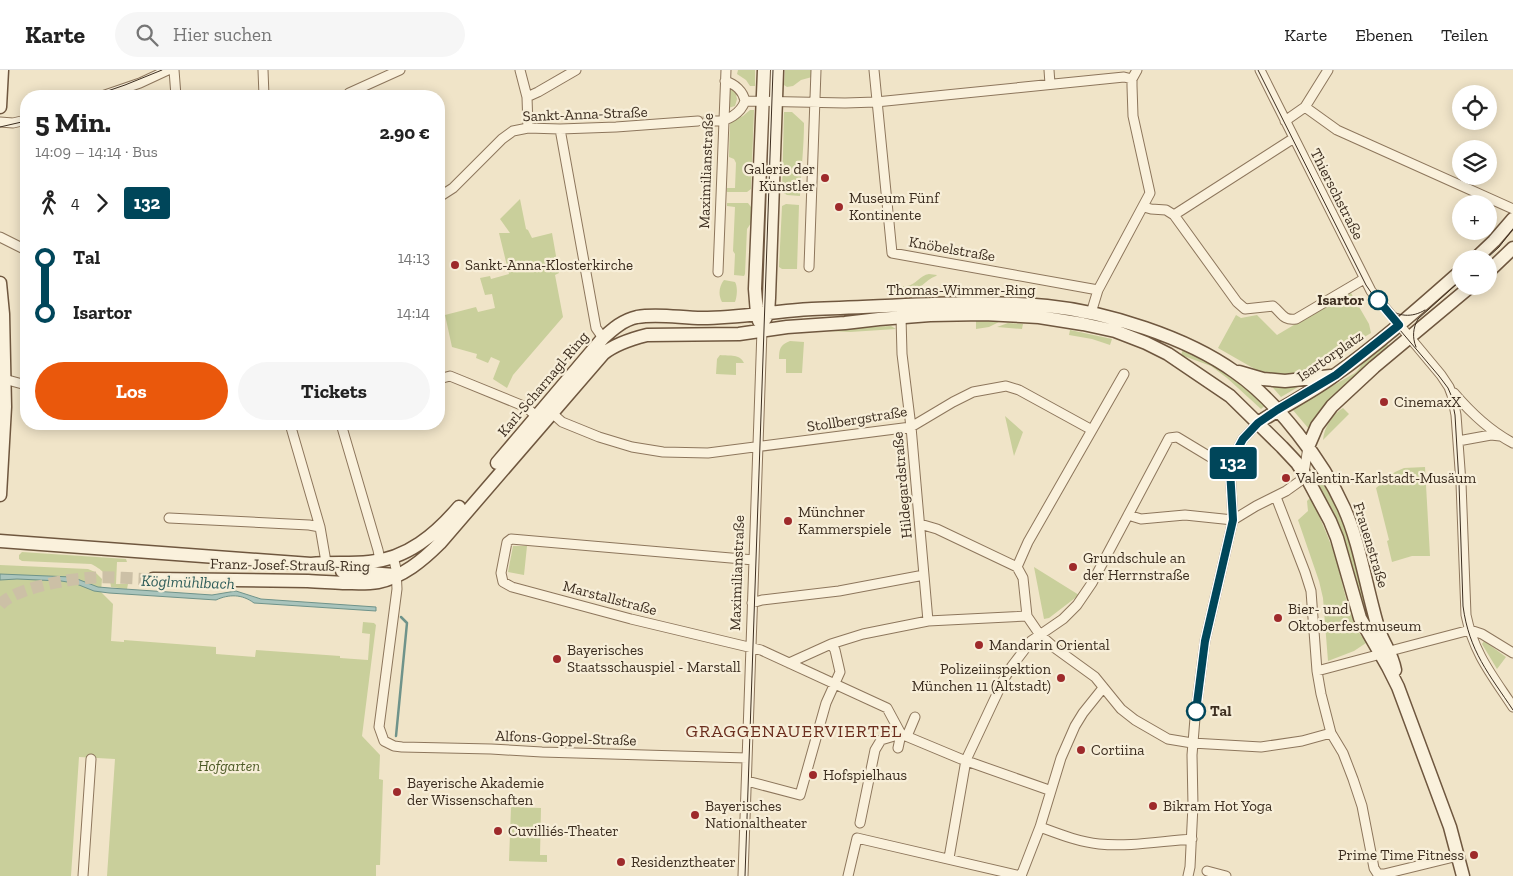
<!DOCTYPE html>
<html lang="de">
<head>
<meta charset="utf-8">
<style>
	body { margin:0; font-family:"Zilla Slab",serif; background:#f6f6f6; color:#222; height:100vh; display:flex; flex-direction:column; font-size:19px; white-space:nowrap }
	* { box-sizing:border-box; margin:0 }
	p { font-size:16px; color:#767676 }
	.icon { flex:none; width:28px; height:28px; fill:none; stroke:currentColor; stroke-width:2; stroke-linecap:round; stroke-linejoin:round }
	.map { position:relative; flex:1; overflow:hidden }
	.sheet { position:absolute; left:20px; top:20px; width:425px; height:340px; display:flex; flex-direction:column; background:#fff; border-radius:20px; box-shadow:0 2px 12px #0003 }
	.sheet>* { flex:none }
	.badge { padding:0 10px; border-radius:4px; font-size:18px; line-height:32px }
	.buttons { position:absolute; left:1452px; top:15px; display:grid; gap:10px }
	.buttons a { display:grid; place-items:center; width:45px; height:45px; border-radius:50%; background:#fff; box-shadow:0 2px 12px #0003; font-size:25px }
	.map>.badge { position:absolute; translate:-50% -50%; box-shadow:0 0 0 2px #fff }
	.legs { display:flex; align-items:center; gap:8px; height:55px; padding:0 15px; font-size:16px }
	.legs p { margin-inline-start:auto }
	.overview { display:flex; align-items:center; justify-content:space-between; height:85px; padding:0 15px }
	h1 { font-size:28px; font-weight:800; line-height:38px }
	.action { display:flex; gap:10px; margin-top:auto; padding:10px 15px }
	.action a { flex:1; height:58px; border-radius:30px; background:#ea580c; color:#fff; font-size:20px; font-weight:800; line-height:58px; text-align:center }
	.action a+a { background:#f6f6f6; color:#222 }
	ul { padding:0 15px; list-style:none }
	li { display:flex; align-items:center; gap:18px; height:55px; font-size:19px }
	li i { display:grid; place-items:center; width:8px; height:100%; margin:0 6px; background:currentColor }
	li i::after { content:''; width:12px; height:12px; margin:-6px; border:4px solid; border-radius:50%; background:#fff }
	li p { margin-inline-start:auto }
	li:first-child i { background:linear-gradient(#0000 50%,currentColor 0) }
	li:last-child i { background:linear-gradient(currentColor 50%,#0000 0) }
	header { display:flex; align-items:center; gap:30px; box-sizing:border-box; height:70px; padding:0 25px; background:#fff; border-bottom:1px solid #e0e0e0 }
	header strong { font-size:24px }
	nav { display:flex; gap:28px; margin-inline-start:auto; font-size:18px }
	.search { width:350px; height:45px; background:#f6f6f6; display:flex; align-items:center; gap:12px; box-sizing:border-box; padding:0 18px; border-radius:28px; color:#767676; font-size:19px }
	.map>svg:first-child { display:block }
	.green { fill:#c9cf9b }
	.water { fill:#a9c4bc; stroke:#6f938a }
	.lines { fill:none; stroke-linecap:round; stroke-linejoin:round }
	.stream { stroke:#6f938a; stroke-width:2.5 }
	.street-tunnel { stroke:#ccc0a6; stroke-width:9; stroke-dasharray:9 4.5; stroke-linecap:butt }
	.secondary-tunnel { stroke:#ccc0a6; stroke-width:12; stroke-dasharray:12 6; stroke-linecap:butt }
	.street-casing { stroke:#8d765c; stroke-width:11 }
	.secondary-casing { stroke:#6f573f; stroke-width:15 }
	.street { stroke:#faf1dc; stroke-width:9 }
	.secondary { stroke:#faf1dc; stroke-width:12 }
	.tram { stroke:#3d2e20; stroke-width:1 }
	.line-1-casing { stroke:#fff; stroke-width:11 }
	.line-1 { stroke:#00465a; stroke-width:8 }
	.poi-dot { fill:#9e2a2b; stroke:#f7eed8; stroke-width:2 }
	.stop-1-dot { fill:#fff; stroke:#00465a; stroke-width:2.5 }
	.labels { text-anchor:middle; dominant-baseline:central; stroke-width:4.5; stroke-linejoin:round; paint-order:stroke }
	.street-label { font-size:15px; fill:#3d2e20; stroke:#f7eed8 }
	.poi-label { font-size:15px; fill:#3d2e20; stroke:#f7eed8; text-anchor:start }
	.stop-label { font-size:15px; font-weight:bold; fill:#3d2e20; stroke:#f7eed8; text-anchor:end }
	.park-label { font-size:15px; font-style:italic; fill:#4d5a26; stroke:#f7eed8 }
	.water-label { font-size:16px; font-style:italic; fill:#2f5d5a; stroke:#f7eed8 }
	.quarter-label { font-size:18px; letter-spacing:1px; fill:#6b2e1e; stroke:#f7eed8 }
</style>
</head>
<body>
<header>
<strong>Karte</strong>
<div class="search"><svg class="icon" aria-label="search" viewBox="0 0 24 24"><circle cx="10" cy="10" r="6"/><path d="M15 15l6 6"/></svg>Hier suchen</div>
<nav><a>Karte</a><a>Ebenen</a><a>Teilen</a></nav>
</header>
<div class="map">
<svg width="1513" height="806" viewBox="0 0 1513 806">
	<rect width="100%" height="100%" fill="#f0e4c8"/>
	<path class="green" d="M738,0H755V16H750L746,10L737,4Z
		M785,0H813L812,7L801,10L793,16L787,17L784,15Z
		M731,19L735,21L737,29L735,36L728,38V20Z
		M750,40H754L751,119L747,122H727V118H735L736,93L734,89L729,87L730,52L743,46Z
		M784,42H792L804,53C804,77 801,101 800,126L787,125L782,122Z
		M520,129L526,159L528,160L532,168L552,163L559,203L555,205L563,247L513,305L507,318L493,309L500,291L491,287L488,293L476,288L477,284L452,277L445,245L476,237L478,242L495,238L492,224L485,225L480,208L490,206L491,209L509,204L499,163H510L500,149Z
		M727,133H748L751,137V153L747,159L745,204L744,206L734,205L735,184L733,181L735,137L727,136Z
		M786,134L799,135L797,199H782L779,197L782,136Z
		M929,204L937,205L936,206C925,210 919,221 907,224V216C916,215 920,205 929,204Z
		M724,210L735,212C738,217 737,227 735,232H722C718,225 719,216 724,210Z
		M904,216V224L888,223V217Z
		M1351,223L1369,254L1371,263L1333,286L1326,291L1324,296L1317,300L1309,304L1283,308L1260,302L1218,278L1236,245L1241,248L1257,245L1277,265L1334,231Z
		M976,248L1003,250L989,257L976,259Z
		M1008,253L1023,254L1022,259L997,257Z
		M891,256L896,259L850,262L828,261V259Z
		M1070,260L1112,269L1110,275L1092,269L1069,265Z
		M790,271L804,272L802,303H786V289H779C779,279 780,275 790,271Z
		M1387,274L1389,276L1320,340L1309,359L1292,339L1355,303C1360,299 1361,294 1365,289C1371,283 1380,279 1387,274Z
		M1183,279L1227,301L1266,335L1261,339L1227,308L1211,296L1181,285Z
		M720,285C730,286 740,284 744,293H736V305L716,304L717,289Z
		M1268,312L1298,315V317L1281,327Z
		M1343,338L1349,344L1323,370C1324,357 1333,344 1343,338Z
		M1005,346L1023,362L1014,386Z
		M1425,397L1430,486H1412L1392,492L1387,471L1389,470L1376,418L1395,402L1404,398Z
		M1318,405L1335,434L1346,458L1366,529L1364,536L1362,534L1340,459L1316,411Z
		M1311,427C1319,447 1329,467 1336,489C1343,513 1348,546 1362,567H1366L1369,571L1354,581L1328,591L1323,528L1319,511L1298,450L1308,441L1307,431Z
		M513,476H527L524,505L508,502Z
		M22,482L126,489L127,492H117L116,514H128L127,519L111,517C111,507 100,498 91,494L22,491L19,489V485Z
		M0,495L88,499L95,502L102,509L101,522L113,534L111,571L124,572V570L216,577V584L255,587L256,580L340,586V588L368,590L370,564L362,563L363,552L374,553L376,555L362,666L380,685L379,709L383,710L380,795H376V806H107L115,689L79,687L71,806H0Z
		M1034,497L1079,525L1049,548L1044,549Z
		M1484,571L1506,587L1497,599L1482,574Z
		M511,737L541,738L540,785H547V792L509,791Z"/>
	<path class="water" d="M0,504L72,507L98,517L110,518L212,525L236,521L261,529L376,537V541L254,533C242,524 229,524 216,530L109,523L94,521L74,513L61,511L17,509L0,510Z"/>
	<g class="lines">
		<path class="stream" d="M396,666L407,553L401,547"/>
		<path class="street-tunnel" d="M698,51H715"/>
		<path class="secondary-tunnel" d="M0,535C15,518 64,510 87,508C106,506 133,509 153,509"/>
		<defs>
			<path id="street" d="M174,0L176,26
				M263,0L264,26
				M520,0L527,27L528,58
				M874,0L892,183L1098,220
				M1049,0L1050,14
				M1260,0L1371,221L1441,305L1449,317L1452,325L1456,345L1461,413L1466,545C1474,584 1492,605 1513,637
				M102,26L140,13L168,0
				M351,26L349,23L400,0
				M527,27L538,22L576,0
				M745,31L845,33L876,32L1124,7L1132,9
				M1305,37L1337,60L1513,139
				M715,51C727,52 741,43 745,31C743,21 735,14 725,11
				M1285,51L1305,37L1328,0
				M0,52L13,53L26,50
				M560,59L596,258L603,268
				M439,127L453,118L502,69L513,61L528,58L560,59L616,57L698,51
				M1144,137L1151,139L1166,140L1174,145L1237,232L1245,239L1273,236C1282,243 1283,251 1296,249L1364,209
				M1174,145L1294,68
				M0,167L26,180
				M809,197L816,0
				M718,202L726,0
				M1091,243L1098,220L1150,123L1133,46L1132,16V9L1137,0
				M901,247L902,284L911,357L928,551
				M4,309L26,315
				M439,309L450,306L526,337L536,346
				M1454,323C1471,343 1490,361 1513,373
				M552,343L562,352L599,367L632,377L663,382L708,383L911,357L953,332L973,322L1006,316L1019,320L1092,360
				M290,354L320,457L326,492
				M341,354L378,480L380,490
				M1458,371L1491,365L1500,366
				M1276,427L1305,502L1311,521L1317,601L1321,624L1331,663L1343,683L1353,709L1362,736L1374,798L1379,806
				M1128,445L1141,449L1185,445L1233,450
				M169,448L309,455L320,457
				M1233,450L1256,436L1286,421L1300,411L1304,403L1308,377
				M920,454L937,459L1017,497L1023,508L1027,546L1040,565L1055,578L1095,607L1121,639L1135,650L1168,669L1192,673L1261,677L1302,671L1331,663
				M393,486L396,499L397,519L379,657L384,671L394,676L402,677L491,679L542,682L747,688
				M754,490L511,469L507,472L501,503L503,512L512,517L631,549L761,580L887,638L901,664L898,678
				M1017,497L1028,472L1124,304
				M752,533L762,530L839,521L924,505
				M1390,581L1470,560L1482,564L1513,583
				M789,593L831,574L863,564L928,551L1027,546
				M1317,601L1381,584
				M907,666L915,647
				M747,711L800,725L826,633L840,602L835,580L831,574
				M860,753L875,680L881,670L901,664L961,689L1046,719
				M1040,757C1059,764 1079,772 1099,774C1130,777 1161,771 1192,769
				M949,788L966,690L1004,609L1012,596L1031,571L1063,549L1077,535L1092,513L1169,368L1177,367L1230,399
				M1207,801L1226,806
				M1379,804H1384L1458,786
				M83,806L91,689
				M743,806L762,260
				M848,806L857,768L1021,806
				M1021,806L1040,757L1061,688L1075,656L1083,643L1103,618
				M1188,806L1190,797L1193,735L1192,685L1195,648L1205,571L1233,450L1230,399L1237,380L1243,369L1258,353"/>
			<path id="secondary" d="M0,37L2,0
				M1475,189L1494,171L1513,149
				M1489,201L1513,178
				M0,213L3,244L5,337L0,425
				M765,249L768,243L769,228L777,0
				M759,251L757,244L755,219L764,0
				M1239,302L1263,309L1285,311L1331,306
				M1258,353C1283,336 1311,323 1335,305C1380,273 1420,237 1461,201
				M1308,377L1317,356L1332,336L1374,297L1471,216
				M497,393L603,268C613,259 623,250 637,247C658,243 681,248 702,248C739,248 775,241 812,239C890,237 969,229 1047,236C1107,242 1186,267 1235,302C1277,331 1323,391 1344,438C1358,469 1364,505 1373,539C1375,547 1377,555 1380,563C1385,576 1392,584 1395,600
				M0,471L311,494C330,492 350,494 369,492C407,489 436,464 459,437
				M342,501L395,505
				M153,509L308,511C320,512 331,512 343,513C355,513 367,514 378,512C403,507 423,490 440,473L603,284C615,274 631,269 647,265L739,264L787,257L845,253L879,249L930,245L984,244L1039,247L1083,254L1115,261L1146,273L1168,284L1230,326L1282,377L1297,393L1307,408L1330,451L1337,468L1360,548L1388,597L1398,617L1450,757L1463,806"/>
		</defs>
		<use href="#street" class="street-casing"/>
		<use href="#secondary" class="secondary-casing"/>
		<use href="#street" class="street"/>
		<use href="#secondary" class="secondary"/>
		<path class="tram" d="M1258,0L1366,215L1383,240L1439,306L1448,318L1451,325L1455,345L1459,413L1463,536C1469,581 1489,604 1513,640
			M93,26L125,15L162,0
			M0,57L26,51
			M1486,189L1499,177L1513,159
			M1386,237C1398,247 1412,248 1425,240
			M1416,277C1412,267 1413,258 1418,249L1461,210
			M745,806L773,0"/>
	</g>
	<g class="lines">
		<defs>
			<path id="line-1" d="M1196,641L1205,571L1233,450L1230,400L1237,380L1243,369L1258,353L1277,340L1336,305L1399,255L1378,230"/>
		</defs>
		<use href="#line-1" class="line-1-casing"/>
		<use href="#line-1" class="line-1"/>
	</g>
	<g class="poi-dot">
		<circle cx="825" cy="108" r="5"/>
		<circle cx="839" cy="137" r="5"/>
		<circle cx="455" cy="195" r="5"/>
		<circle cx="1384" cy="332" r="5"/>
		<circle cx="1286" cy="408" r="5"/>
		<circle cx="788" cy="451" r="5"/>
		<circle cx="1073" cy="497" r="5"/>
		<circle cx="1278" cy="548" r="5"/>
		<circle cx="979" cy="575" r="5"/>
		<circle cx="557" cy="589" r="5"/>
		<circle cx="1061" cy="608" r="5"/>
		<circle cx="1081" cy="680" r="5"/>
		<circle cx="813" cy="705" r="5"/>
		<circle cx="397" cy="722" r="5"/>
		<circle cx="1153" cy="736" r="5"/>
		<circle cx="695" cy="745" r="5"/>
		<circle cx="498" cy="761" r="5"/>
		<circle cx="1474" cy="785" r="5"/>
		<circle cx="621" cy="792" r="5"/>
	</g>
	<g class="stop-1-dot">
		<circle cx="1378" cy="230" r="9"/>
		<circle cx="1196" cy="641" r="9"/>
	</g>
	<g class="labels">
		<g class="street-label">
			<text transform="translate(585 44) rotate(-2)">Sankt-Anna-Straße</text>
			<text transform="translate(706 101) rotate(-88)">Maximilianstraße</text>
			<text transform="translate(1337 124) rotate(63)">Thierschstraße</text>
			<text transform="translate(952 179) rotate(10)">Knöbelstraße</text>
			<text x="961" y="220">Thomas-Wimmer-Ring</text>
			<text transform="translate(1330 286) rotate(-35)">Isartorplatz</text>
			<text transform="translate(543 314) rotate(-50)">Karl-Scharnagl-Ring</text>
			<text transform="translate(857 349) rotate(-9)">Stollbergstraße</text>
			<text transform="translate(902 415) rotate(-95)">Hildegardstraße</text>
			<text transform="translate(1371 475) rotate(73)">Frauenstraße</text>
			<text transform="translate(290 495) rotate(1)">Franz-Josef-Strauß-Ring</text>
			<text transform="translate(737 503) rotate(-88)">Maximilianstraße</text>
			<text transform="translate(610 528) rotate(15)">Marstallstraße</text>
			<text transform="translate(566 668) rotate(2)">Alfons-Goppel-Straße</text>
		</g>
		<g class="poi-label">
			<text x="815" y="99" text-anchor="end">Galerie der<tspan x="815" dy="17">Künstler</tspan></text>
			<text x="849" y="128">Museum Fünf<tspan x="849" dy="17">Kontinente</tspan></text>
			<text x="465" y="195">Sankt-Anna-Klosterkirche</text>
			<text x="1394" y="332">CinemaxX</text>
			<text x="1296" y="408">Valentin-Karlstadt-Musäum</text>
			<text x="798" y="442">Münchner<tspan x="798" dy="17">Kammerspiele</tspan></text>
			<text x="1083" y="488">Grundschule an<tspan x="1083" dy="17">der Herrnstraße</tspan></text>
			<text x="1288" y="539">Bier- und<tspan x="1288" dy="17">Oktoberfestmuseum</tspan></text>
			<text x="989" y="575">Mandarin Oriental</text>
			<text x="567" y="580">Bayerisches<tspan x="567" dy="17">Staatsschauspiel - Marstall</tspan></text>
			<text x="1051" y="599" text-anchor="end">Polizeiinspektion<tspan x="1051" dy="17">München 11 (Altstadt)</tspan></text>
			<text x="1091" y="680">Cortiina</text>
			<text x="823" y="705">Hofspielhaus</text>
			<text x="407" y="713">Bayerische Akademie<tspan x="407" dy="17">der Wissenschaften</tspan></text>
			<text x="705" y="736">Bayerisches<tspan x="705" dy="17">Nationaltheater</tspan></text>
			<text x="1163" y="736">Bikram Hot Yoga</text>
			<text x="508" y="761">Cuvilliés-Theater</text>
			<text x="1464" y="785" text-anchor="end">Prime Time Fitness</text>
			<text x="631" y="792">Residenztheater</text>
		</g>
		<g class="stop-label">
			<text x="1364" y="230">Isartor</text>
			<text x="1210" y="641" text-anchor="start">Tal</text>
		</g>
		<g class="park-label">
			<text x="229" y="696">Hofgarten</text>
		</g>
		<g class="water-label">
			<text transform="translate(188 512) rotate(2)">Köglmühlbach</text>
		</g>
		<g class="quarter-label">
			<text x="794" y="661">GRAGGENAUERVIERTEL</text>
		</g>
	</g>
</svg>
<div class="buttons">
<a><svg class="icon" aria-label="locate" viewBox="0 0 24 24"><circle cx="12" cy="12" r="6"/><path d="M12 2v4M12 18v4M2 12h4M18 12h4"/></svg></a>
<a><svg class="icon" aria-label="layers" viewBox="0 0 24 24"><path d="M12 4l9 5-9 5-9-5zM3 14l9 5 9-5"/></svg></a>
<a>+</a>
<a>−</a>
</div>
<b class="badge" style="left:1233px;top:393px;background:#00465a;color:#fff">132</b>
<section class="sheet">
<div class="overview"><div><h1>5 Min.</h1><p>14:09 – 14:14 · Bus</p></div><b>2.90 €</b></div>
<div class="legs"><svg class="icon" aria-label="walk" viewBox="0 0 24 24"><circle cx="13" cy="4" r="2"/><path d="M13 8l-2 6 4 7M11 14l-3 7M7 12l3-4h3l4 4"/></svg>4<svg class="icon" aria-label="forward" viewBox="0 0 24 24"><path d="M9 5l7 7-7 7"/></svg><b class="badge" style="background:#00465a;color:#fff">132</b></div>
<ul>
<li><i style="color:#00465a"></i><b>Tal</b><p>14:13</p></li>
<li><i style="color:#00465a"></i><b>Isartor</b><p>14:14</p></li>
</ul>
<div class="action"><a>Los</a><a>Tickets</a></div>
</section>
</div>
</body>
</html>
